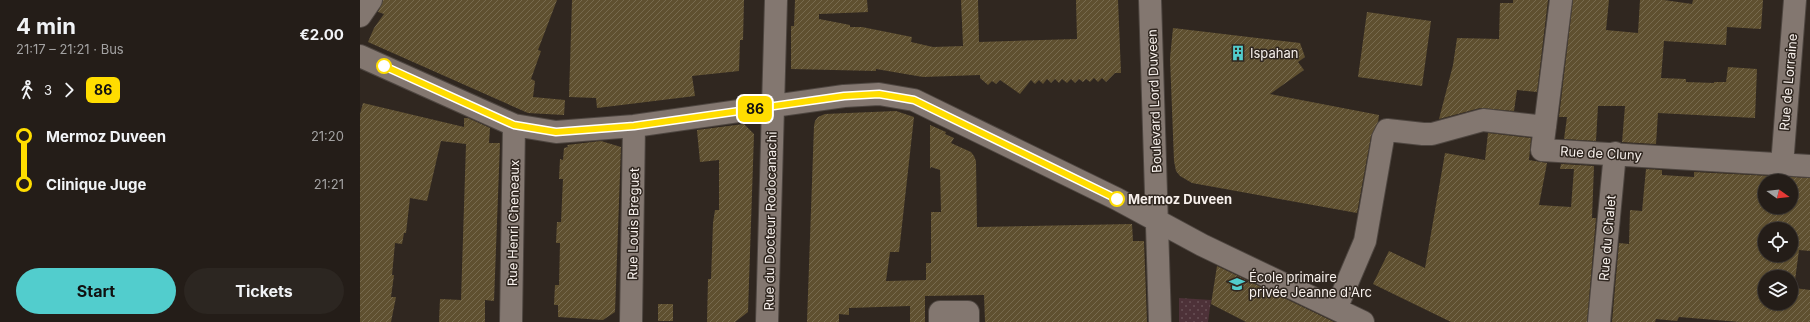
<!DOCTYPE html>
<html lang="en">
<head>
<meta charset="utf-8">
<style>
	body { margin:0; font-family:Inter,sans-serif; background:#2c2621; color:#f1f3f6; height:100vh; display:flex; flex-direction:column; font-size:15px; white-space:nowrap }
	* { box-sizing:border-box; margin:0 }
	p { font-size:13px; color:#a3a2a2 }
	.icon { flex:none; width:22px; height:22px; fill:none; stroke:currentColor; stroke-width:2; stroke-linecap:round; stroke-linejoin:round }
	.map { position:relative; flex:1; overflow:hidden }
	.panel { display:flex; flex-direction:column; background:#241d18; width:360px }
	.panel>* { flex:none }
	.badge { padding:0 8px; border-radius:6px; font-size:14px; line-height:26px }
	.needle { width:26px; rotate:104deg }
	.controls { position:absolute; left:1398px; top:174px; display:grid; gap:8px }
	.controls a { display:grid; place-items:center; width:40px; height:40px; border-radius:50%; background:#241d18; box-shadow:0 1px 3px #0004,0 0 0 1px #413b37; font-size:20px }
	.map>.badge { position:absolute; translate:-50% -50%; box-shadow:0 0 0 2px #fff }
	.legs { display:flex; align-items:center; gap:6px; height:44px; padding:0 16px; font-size:13px }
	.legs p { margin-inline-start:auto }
	.headline { display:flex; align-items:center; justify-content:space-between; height:68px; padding:0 16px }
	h1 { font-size:22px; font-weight:700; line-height:30px }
	.button { display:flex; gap:8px; margin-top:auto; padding:8px 16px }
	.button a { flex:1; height:46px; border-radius:24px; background:#52cdcd; color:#111; font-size:16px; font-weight:700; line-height:46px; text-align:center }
	.button a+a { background:#2c2621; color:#f1f3f6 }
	ul { padding:0 16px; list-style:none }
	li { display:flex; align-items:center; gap:14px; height:48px; font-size:15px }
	li i { display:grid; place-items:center; width:6px; height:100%; margin:0 5px; background:currentColor }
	li i::after { content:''; width:10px; height:10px; margin:-5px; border:3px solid; border-radius:50%; background:#241d18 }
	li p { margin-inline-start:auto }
	li:first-child i { background:linear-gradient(#0000 50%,currentColor 0) }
	li:last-child i { background:linear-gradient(currentColor 50%,#0000 0) }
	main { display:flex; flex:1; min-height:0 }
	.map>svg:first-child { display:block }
	.grass { fill:url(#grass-dots) }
	.building { fill:url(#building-hatch); fill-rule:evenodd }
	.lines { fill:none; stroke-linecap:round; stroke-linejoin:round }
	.minor-casing { stroke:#4e4640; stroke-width:24 }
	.minor { stroke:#837770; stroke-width:22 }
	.line-1-casing { stroke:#fff; stroke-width:9 }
	.line-1 { stroke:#fd0; stroke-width:6 }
	.stop-1-dot { fill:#fff; stroke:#fd0; stroke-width:2 }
	.labels { text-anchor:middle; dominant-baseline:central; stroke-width:3; stroke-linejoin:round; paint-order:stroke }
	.poi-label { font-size:13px; fill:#f7f0ec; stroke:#302720; text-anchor:start }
	.street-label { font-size:13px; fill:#f7f0ec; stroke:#302720 }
	.stop-label { font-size:13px; font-weight:bold; fill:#f7f0ec; stroke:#302720; text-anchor:start }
</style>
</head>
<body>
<main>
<section class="panel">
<div class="headline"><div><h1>4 min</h1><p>21:17 – 21:21 · Bus</p></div><b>€2.00</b></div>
<div class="legs"><svg class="icon" aria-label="walk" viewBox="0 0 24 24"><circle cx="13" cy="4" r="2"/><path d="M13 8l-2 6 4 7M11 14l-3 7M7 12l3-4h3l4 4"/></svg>3<svg class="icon" aria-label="forward" viewBox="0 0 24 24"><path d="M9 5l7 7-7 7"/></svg><b class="badge" style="background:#fd0;color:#111">86</b></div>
<ul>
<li><i style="color:#fd0"></i><b>Mermoz Duveen</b><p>21:20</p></li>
<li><i style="color:#fd0"></i><b>Clinique Juge</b><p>21:21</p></li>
</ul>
<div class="button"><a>Start</a><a>Tickets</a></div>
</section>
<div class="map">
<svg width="1450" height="322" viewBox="0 0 1450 322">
	<defs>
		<pattern id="grass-dots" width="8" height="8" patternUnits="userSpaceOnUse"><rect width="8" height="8" fill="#4d3138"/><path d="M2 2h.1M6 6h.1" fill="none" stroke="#674f55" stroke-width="1.8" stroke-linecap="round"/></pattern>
		<pattern id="building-hatch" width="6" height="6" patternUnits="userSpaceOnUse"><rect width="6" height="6" fill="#5f5030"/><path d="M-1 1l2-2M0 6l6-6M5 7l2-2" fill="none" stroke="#776a4e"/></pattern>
	</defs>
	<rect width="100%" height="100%" fill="#302720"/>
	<path class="grass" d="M819,298L851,300L848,322H819Z"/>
	<path class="building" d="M23,0H197L178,50L181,51L171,79L175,81L173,97L205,100L204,115L168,113L8,42L14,28L24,14L18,12Z
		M212,0H384L383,40H380L379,71L332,76L335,96L237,108L236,98L209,97Z
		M435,0H507L508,12L459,14V19L490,25V27H502L552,37L551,42L573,47L603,46L601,0H618L619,42L717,39L716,0H758L761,73H755L746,82L742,78L738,82L734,78L730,82L726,79L723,82L719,79L715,83L711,79L707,83L702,79L699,83L695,79L691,83L687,79L683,84L679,80L675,84L671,80L660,94L640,80L636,84L632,81L628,85L620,78V75L563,77L516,69V71L431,69V26H434Z
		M1153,0H1188L1177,92L1157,90L1154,111L1120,108L1079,119L1093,65L1097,38L1139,39L1140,3H1153Z
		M1213,0H1249L1246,30L1278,33L1280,0H1304L1332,4L1333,0H1403L1401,29L1367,27L1366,45L1304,41L1301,78L1326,79V82L1354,83V82H1366L1368,67L1397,69L1395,118L1298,113L1296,144L1262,142L1265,106H1238L1236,141L1204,139L1207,117H1199Z
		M1007,12L1071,21L1062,86L998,77Z
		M813,28L940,43L945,57L938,62L944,70L910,94L1019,115L1018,122L1011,136L997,213L832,183L820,176L816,171L814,161L810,58Z
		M3,103L104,127V118H108L130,128L129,143H140L134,301L125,300V322H79L80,299L101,300L106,144L81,141L67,201L50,198L46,233H44L42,244L35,243L32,275H34L31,297H36L31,322H0V114Z
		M536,111L554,117L539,252H530L526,281L566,280V263H571V212H581L580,170L571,167L570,169V125L586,132L585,134L594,138L591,143L611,152L614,156L616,161L617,227L772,224L773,241H784L787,322H625L624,295L565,296V322H550V306L489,308V315L479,314V322H447L454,126L455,121L458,117L465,114Z
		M384,124L394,134L388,312L375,322H347L348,279H351L353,223L355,210H359V160L340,162L337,130Z
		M1128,133L1171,138L1169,160L1187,163L1179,205L1211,207L1214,169H1200L1201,164L1234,166L1232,218H1236L1227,322H1091L1013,284L1029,251L1065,268L1085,153L1125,160Z
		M241,141L261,147L255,312L243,320L198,317V305H194L195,285H199L200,243H196L197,222H201L203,179H199L200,159L203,160L204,148L208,147L207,145Z
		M1286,169L1302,170V175L1334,177V172L1450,178V251L1439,250L1434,288L1450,290V322H1380L1319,317L1317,321L1296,319L1295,322H1252L1259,243L1269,244L1270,210L1282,211ZM1405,181H1431V207H1405ZM1405,229H1431V255H1405ZM1405,277H1431V303H1405Z
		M857,266L974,322H886L851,304Z
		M298,304H313V321H298Z"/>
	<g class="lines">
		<defs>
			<path id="minor" d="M790,0L800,322
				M1201,0L1182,150L1450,166
				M0,16L11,0
				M0,56L154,125L196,132L274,126L484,96L519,94L554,100L757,199L842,245L1003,322
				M1422,165L1435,0
				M976,309L1005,241L1023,138L1027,130L1063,134H1072L1123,120L1185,127
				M151,322L154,125
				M271,322L274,126
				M407,322L416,0
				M580,322V312H608V322
				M1239,322L1255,153"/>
		</defs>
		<use href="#minor" class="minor-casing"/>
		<use href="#minor" class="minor"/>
	</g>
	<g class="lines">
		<defs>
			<path id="line-1" d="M24,66L154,125L196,132L274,126L484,96L519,94L554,100L757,199"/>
		</defs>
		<use href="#line-1" class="line-1-casing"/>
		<use href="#line-1" class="line-1"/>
	</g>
	<defs>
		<symbol id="building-bare" viewBox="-9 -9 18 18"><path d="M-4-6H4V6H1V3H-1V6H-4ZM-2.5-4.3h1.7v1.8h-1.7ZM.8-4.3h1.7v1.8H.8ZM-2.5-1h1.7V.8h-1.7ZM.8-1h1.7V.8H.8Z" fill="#52cdcd" stroke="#302720" stroke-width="2.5" paint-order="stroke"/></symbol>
		<symbol id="school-bare" viewBox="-9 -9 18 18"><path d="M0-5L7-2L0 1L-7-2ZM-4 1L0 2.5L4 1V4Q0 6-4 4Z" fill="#52cdcd" stroke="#302720" stroke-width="2.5" paint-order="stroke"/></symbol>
	</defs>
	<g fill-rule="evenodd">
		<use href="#building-bare" x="867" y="42" width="22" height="22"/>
		<use href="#school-bare" x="866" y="273" width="22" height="22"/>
	</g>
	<g class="stop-1-dot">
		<circle cx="24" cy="66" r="7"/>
		<circle cx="757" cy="199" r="7"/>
	</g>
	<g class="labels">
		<g class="poi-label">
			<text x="890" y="53">Ispahan</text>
			<text x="889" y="277">École primaire<tspan x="889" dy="15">privée Jeanne d'Arc</tspan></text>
		</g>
		<g class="street-label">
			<text transform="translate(1428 82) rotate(-85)">Rue de Lorraine</text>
			<text transform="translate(794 101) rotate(-92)">Boulevard Lord Duveen</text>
			<text transform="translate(1241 153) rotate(3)">Rue de Cluny</text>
			<text transform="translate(410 221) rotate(-89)">Rue du Docteur Rodocanachi</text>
			<text transform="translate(153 223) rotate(-89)">Rue Henri Cheneaux</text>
			<text transform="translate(273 224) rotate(-89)">Rue Louis Breguet</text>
			<text transform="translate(1247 238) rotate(-85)">Rue du Chalet</text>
		</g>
		<g class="stop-label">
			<text x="768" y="199">Mermoz Duveen</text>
		</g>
	</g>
</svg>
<div class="controls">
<a><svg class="needle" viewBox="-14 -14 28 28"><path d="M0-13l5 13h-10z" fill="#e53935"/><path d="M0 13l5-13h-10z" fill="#a3a2a2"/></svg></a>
<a><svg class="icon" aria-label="locate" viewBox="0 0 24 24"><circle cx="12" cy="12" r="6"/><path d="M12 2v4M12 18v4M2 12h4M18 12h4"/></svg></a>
<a><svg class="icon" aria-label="layers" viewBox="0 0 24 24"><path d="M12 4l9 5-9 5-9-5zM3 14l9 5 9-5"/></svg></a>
</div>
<b class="badge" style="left:395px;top:109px;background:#fd0;color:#111">86</b>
</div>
</main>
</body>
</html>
